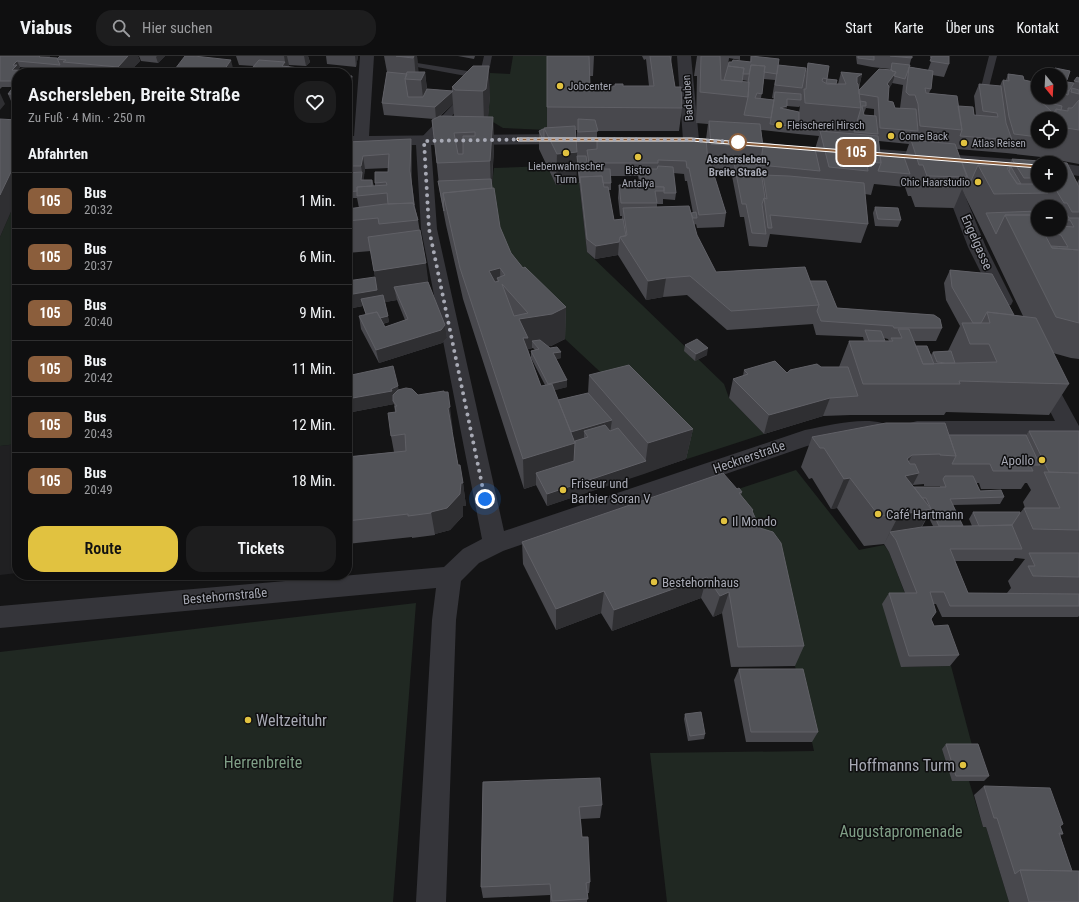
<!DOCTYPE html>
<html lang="de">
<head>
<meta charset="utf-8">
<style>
	body { margin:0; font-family:"Roboto Condensed",sans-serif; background:#1d1d1e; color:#f1f3f6; height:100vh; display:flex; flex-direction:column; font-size:15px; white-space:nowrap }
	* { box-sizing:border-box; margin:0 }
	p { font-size:13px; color:#9b9c9f }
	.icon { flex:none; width:22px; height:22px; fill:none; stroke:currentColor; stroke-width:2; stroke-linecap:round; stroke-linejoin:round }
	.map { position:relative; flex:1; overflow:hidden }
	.side { position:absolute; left:12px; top:12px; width:340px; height:512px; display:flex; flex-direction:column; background:#0f0f10; border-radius:16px; box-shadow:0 1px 3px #0004,0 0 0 1px #2f2f30 }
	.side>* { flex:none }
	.badge { padding:0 8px; border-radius:6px; font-size:14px; line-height:26px }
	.needle { width:26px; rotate:162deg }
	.fabs { position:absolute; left:1031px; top:12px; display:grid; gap:8px }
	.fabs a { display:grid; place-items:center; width:36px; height:36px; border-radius:50%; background:#0f0f10; box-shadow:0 1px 3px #0004,0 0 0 1px #2f2f30; font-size:20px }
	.you { position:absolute; width:20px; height:20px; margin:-10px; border:3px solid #fff; border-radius:50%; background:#1a73e8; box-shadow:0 0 0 6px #1a73e833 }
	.map>.badge { position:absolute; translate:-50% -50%; box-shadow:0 0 0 2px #fff }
	h2 { padding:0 16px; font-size:15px; line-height:36px }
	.round { display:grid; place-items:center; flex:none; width:42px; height:42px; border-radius:16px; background:#1d1d1e }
	.headline { display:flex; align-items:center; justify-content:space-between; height:68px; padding:0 16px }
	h1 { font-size:19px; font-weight:600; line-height:30px }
	.primary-button { display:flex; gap:8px; margin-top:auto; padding:8px 16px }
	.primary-button a { flex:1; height:46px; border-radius:16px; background:#e1c240; color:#111; font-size:16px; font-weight:600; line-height:46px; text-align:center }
	.primary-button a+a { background:#1d1d1e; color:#f1f3f6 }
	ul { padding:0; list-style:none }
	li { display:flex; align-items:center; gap:12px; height:56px; padding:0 16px; border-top:1px solid #2f2f30 }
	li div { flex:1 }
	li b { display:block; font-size:15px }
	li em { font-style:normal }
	li .badge { min-width:44px; font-weight:700; text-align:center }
	header { display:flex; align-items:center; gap:24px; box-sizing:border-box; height:56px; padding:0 20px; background:#0f0f10; border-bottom:1px solid #2f2f30 }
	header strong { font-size:19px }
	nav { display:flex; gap:22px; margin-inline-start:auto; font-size:14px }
	.search { width:280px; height:36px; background:#1d1d1e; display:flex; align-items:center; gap:10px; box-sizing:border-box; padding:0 14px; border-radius:16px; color:#9b9c9f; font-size:15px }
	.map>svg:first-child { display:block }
	.built { fill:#202022 }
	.green { fill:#202822 }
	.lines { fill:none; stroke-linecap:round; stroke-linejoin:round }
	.service { fill:#35353a; fill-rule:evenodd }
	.minor { fill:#35353a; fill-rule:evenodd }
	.wall { fill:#48484d; fill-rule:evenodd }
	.shaded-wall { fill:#2f2f32 }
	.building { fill:#525358; stroke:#606066; fill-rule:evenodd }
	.line { fill:#8b5e3c; stroke:#fff }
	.walk { stroke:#a7a9b4; stroke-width:4; stroke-dasharray:0 7.2 }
	.poi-dot { fill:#e1c240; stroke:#0f0f10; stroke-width:1.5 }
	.stop-dot { fill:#fff; stroke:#8b5e3c; stroke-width:2 }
	.labels { text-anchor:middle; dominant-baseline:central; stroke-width:3; stroke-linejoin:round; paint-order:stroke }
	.far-poi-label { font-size:11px; fill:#a7a9b4; stroke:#0f0f10; text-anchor:start }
	.far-street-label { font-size:11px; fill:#a7a9b4; stroke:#0f0f10 }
	.far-stop-label { font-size:11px; font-weight:bold; fill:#a7a9b4; stroke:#0f0f10 }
	.street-label { font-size:13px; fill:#a7a9b4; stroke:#0f0f10 }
	.poi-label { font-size:13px; fill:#a7a9b4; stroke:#0f0f10; text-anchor:start }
	.near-poi-label { font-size:16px; fill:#a7a9b4; stroke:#0f0f10; text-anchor:start }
	.near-park-label { font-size:16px; fill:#7f9e86; stroke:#0f0f10 }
</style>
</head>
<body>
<header>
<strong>Viabus</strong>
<div class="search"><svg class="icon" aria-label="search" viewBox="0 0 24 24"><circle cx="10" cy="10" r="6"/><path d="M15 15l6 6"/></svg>Hier suchen</div>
<nav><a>Start</a><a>Karte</a><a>Über uns</a><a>Kontakt</a></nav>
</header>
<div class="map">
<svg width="1079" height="846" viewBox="0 0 1079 846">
	<rect width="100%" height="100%" fill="#141415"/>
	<path class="built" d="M17,388V517L0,519V390Z"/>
	<path class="green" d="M513,0H549L547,21V74L503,72L488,63L490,17L510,18Z
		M547,110L556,129L579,126L587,196L724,328L729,342L764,378L687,403L626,340L565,283L512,228L491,136L494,112Z
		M17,142V388L0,390V181Z
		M796,414L859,494L884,489L889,496L909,548L901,611L951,610L973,693L952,725H969L983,771H986L1009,846H667L650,697L814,695L795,610L717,440Z
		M416,547L393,846H0V596Z"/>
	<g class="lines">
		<path class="service" d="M484,0H492C490,9 489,24 479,27L475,25L477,22L417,11L413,9L417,7L480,17Z
			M989,0H997L989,31L985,34L981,31Z
			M465,38L469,41L468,43L426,87H420L419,85L420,83L462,39Z"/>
		<path class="minor" d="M360,0H374L369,80L570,78L575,80L578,83L575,86L570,88L431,89L437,173L504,475L805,374C827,370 860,361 882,367L885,373L882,379L875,381L843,383L807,390L503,495L479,507L461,525L456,564L446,846H416L432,564L436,532L0,572V550L444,511L463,493L482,483L421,173L416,89L347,90V80H354Z
			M677,0H691L699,84L696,87L691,89L686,87L683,84Z
			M850,91L1038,105L1044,107H1038V115L845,99L842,96L845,93Z
			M1060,107L1079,110V120L1060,117Z
			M947,110L953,112L955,115L986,191L1013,245L1011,249L1004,251L997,249L968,191L939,115L941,112Z
			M1042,313L1049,315L1079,370V390L1070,389L1064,381H917L910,379L907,373L910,367L917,365H1055L1032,320L1035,315Z"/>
	</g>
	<path class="wall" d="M0,0H50L48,2H57L60,0H138L140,5L128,17H68L67,16L20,11L17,17V44L11,45L8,38L13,31H2L0,33Z
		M139,0H165L158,7L141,5Z
		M236,0H308L310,6L306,10L289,9L288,10L309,17H255L253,11L254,10L239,9Z
		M326,0H358L356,11L327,8Z
		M384,0H417L418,16H425L427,33L452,35V31L473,10L490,39L488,61H493L494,91L492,129L500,171L511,197L523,212L566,251L565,283L551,290H548L561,302L556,303L567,324V331L554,334L558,344L588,337L589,319L693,373L686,403L547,450L536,429L524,433L463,243L446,169L440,138L432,64L434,63L384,59L382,47L387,16ZM453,48L454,60L439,61ZM533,292L535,294L531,295V302L545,329L541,330L529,297L528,293Z
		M458,0H475L474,3Z
		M547,0H594L593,20H590V30H615V28H623V30H649L646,3L644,4L642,0H672L671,7L675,31H681L682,52L679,75H597V82L706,83L708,68L696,67L697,20H694L697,0H740V4L729,2L728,10L729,6H732L733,4L750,6L751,0L779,3L777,16L778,9L806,12L805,19L808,7L829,10L827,23L837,24L836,28H838L841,16L862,18L859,32V34L879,13L890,14V13L872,11L857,8L856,0H912L909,11L928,14L932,3L930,2V0H949V8L944,21L932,19L931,33L929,37L957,40L958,50L973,51L974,59H976L974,40L979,28L1000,30L1002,25L1006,24L1008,18L1023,20L1024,24L1038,27V41H1060V19H1052L1055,12L1070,15L1066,26L1074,27L1077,21L1079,22V108L1041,101L1006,97L957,93L962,107V106L1009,109L1012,103L1067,107L1077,127L1079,123V303L1071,302L1053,297L1069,328L1049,359L946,356L944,359H851L823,360L764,378L729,342L733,323L743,320L744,314L775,305L787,317L790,314L817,308L821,311H839L849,285H864L863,281L816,279L813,268L727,274L687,239L663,241L646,244L618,199L595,203L587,196L577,107V98L576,127L556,129L539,93V75L543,73H544V72L547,71ZM748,23V26H742V24L748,25ZM764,23L775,24L772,42H774L773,44L761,42ZM892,27L903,29L900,52H895L893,46L888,45L889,32ZM787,50L799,51L800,50L799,56L786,53ZM866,52L874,53V60L864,59L863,57H864ZM1038,63H1060V85H1038ZM575,74H577V92V84H576ZM761,74L798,78L819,80L815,93L763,87ZM879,85L909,88L904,102L880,99ZM1038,107H1060V129H1038ZM673,117L684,118L685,125H687L693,157H691L689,150L657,151V148H663V143L675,144L676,137ZM714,119L732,120L740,161H744L749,190L763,191H767L770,178L861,187L868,168L865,138L871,139L874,128L905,131L908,140H911L915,151L954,152L962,133L965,140L990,191L1023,260L1014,259L992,218L950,214L944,227L946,244L960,270L948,295L933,296L931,299L927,290H916L914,285H936L942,272L940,263L934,259L837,252L826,225H810L805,211L716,216L697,179L694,169L696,168L697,172L724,171L726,157ZM611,120H638L640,130L619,129L618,142L620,160H622V163L614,164L608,134H611ZM1038,151H1060V173H1038ZM884,282L888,283L889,285H885Z
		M411,83L412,96V128L415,151L418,164L428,226L445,269L447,282L442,287L379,307L361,273L359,260L366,259L363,250L347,253L375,221L371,195L347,197V153L359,152L357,142H347V86ZM389,112L388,116L375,127V130H374L372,124H363L365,113ZM397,244L405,264L385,271L383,268L389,266L385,246Z
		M875,151L901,164L898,171L875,170L873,157Z
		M685,289L707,299L695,305L684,295Z
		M347,320L398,334L453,375H452L458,409L463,427L466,450H463V460L450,474L435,478V479L412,482V481L347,488V401L394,396L391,380L395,356L394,348L347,357Z
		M1029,375H1079V560L1078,561H942L936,548H934L931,564L934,570L959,599L950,610L901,611L882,548L889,537H905L889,496L884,488L864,490L837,452L831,453L812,422L809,423L801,411L812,381L1026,379ZM976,427H979L981,433H1021L1025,427H1027L1031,434L1023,446L1025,452H1024L1020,457L973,456L969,463L972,470H963L953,449L1000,448L1004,441L980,435ZM924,428V430H940V431H914L913,430V429ZM928,460L933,470L922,471ZM1015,502L1025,503L1008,525L1011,532L1007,537H968L955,505H1013Z
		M737,433L742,436L741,439L753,454V456L804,590L795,610L731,611L722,557L713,561L701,542L612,575L601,557L556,574L523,508L522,486Z
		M739,613L818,676L812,686H746L734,624Z
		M685,658L705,678L704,683L688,685L684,663Z
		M946,688L989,720L984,725H952L942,693Z
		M483,726L602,749L600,762L581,763L582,781L590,826L589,837H587V846H550V839L483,842L481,831Z
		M984,730L1060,770L1063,778L1060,780L1072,815L1079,846H1009L986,771H983L974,739Z"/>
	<path class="shaded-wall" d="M40,0H50L42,7L39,1Z
		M128,0H138L140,5L128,17H120L118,11Z
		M157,0H165L158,7L156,1Z
		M284,0H287L289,9L285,15V17H282V10L285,6Z
		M304,0H308L310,6L306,10Z
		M355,0H358L356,11Z
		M414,0H417L419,19L416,24Z
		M231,4L234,16V17H222Z
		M17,5L20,11L19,12L20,15L12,14L13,9Z
		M489,10L490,39L488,63L484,65L483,35Z
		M308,13L309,17H306Z
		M425,16L428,46L424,50L421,24Z
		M896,16L892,28L884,40L887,28Z
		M862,18L857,38L851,45L849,52L857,21Z
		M352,20L353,26L347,61V48Z
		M452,36L453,48L436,63L435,51Z
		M0,37L5,48L0,54Z
		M787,50L786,56L780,52Z
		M493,61L494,91L491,136L490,105Z
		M411,83L412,96V128L410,115Z
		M577,96L576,127L556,129L557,98Z
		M363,100L365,113L363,130L361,124L362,116L361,110Z
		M17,104V142L0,181V139L11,116Z
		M619,186L618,199L595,203L596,190Z
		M426,207L430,239L394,231L397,244L380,247L361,243L363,250L347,253V239L377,234L374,215Z
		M500,212L501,243L499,225L497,222L498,244L489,215Z
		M666,222L663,241L646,244L648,225Z
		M566,251L565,283L551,290L538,292L532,285V292H533L528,293L529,313L519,263Z
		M388,260L389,266L370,271L368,265Z
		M445,269L447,282L442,287L379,307L376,294Z
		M708,292L707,299L695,305L696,298Z
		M561,296V302L553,304V297Z
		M567,324V331L549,336V329Z
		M398,330L400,343L393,345L394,348L347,357V343L391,333Z
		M830,342L823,360L764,378L769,359Z
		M450,351L453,375H450L448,352Z
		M612,364L610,377L588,381L584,375V385L574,417H536V429L524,433L523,403L565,378Z
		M693,373L686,403L644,418L648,387Z
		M912,399L897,429L907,403Z
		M646,405L644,418L547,450V438Z
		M919,417L903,448L905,420Z
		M850,422L837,452L831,453L844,423Z
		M461,427H463L466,450H463V460L450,474L435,478V479L431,456Z
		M931,453L915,483L896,484L890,476L884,488L899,459Z
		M707,521L701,542L612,575L614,554Z
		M604,535L601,557L556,574V553Z
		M729,536L722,557L713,561L720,540Z"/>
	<path class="building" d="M0,0H40L39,1L57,2L60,9L17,5L13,9H17L12,14L38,15L36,17H17V25H0Z
		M60,0H128L118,11L63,6L66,4L57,3Z
		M185,0H194L231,4L222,17H172Z
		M396,0H414L413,2Z
		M547,0H589L590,30H615V28H623V30H654L650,0H670L675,31H681L682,52L547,51Z
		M701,0H720L721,24L749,26L748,41L700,36Z
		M751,0L779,3L777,18L764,16L765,10L751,9L749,18H743L744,12L728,10L729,6H732L733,4L751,6Z
		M858,0H874V4L858,2Z
		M890,0H912V2Z
		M932,0H949V8L930,5Z
		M259,4L285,6L282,10L308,13L306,17L285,14L282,17H261L265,12L253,11Z
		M808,7L829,10L827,23L823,22L822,25L827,28H846L841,16L862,18L857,21V27L858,28L861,52L805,47L804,33H806Z
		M892,7L910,9L905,23L894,20L896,16L892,15V14H891Z
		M751,9L765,10L762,38L757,37L755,42L774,44L771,62L744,59L748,41L749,26H748Z
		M778,9L806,12L802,32L775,29Z
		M473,10H489L486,33L483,35L455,34L452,31Z
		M728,10L744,12L742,26L724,24Z
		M909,11L933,15L931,33L925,32L926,37L957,40L962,74L920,70L918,48L915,39H909L906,36Z
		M1055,12L1070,15L1067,24L1060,22V19H1053Z
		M879,13L892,14V15L896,16L887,28L889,30L888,45L893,46L895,52L916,53L918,75L880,72L878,41L859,38V34Z
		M387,16L407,18L405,23L408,41H423L427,33L453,35L435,51L382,47Z
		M407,16H425L421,24L405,23Z
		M1008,18L1023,20L1024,24L1038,27V41H1042L1041,46L1052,56L1051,63H1038V81L1014,78L1009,61L1003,24L1009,25Z
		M347,20H352L347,48Z
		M1077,21L1079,22V26L1074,25Z
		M827,23L837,24L836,28L826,27Z
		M1060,25L1074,27L1069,35L1060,33Z
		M17,26V38H8Z
		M979,28L1001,30L1006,67L1012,84L960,80L962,74L958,50L973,51L974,59L998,61L997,57L983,55Z
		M1072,32L1079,34V38L1071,36Z
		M1060,33L1069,35L1068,39L1060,37Z
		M775,36L801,38V44L787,43V50L780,52L799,56V71L770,68L774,44Z
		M1079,44V74L1060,71V63H1056V53L1068,55V52H1072Z
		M860,45L866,46V50H862L864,59L876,60L878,78L854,76L861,52Z
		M1041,45L1062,50L1061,54L1056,53L1052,61H1051L1052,56Z
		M440,60L493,61L490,105L437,107L432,64ZM475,76V80H463V98H458L454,77Z
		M0,63L17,64V104L11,116L0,139Z
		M578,63L595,64L598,75L578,76Z
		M709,65L760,68L763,91L711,88Z
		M575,70L577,96L557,98L544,72Z
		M543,73H544V84H543L539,75Z
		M820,75L878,80L881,107L867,106L868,115L829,111Z
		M597,82L706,83L708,106H710L726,157L699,159L689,112H687L686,105L658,104V107H589L587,94L597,93Z
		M411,83L410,115L414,149L413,147L388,148L387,137L357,140V131L387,129L386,126L375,127V116H388L389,98L363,100L361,110H347V86Z
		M911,84L955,88L967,121L927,120L923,109H919Z
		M763,87L815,93L820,115L760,109L763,91Z
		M880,99L904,101L910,118L878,115L881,107Z
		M577,100H586L588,113H610L611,127H603L602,120L580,121V127Z
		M1012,103L1067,107L1079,131V156H1072L1067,147H1064L1053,129H1060V107H1038V122H1024Z
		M962,106L1010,109L1021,128L1017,127L1009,116L1010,112L1009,109H978L970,127Z
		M734,107L760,109L765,142H764L762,148L766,178L752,177L746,148H742Z
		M978,109H1009L1010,112H1007L1017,128H1038V129H1042L1048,137L994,138Z
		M658,110L673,111L676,137H664V131L641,130L639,113H657Z
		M362,116L361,124H372V130L357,131V135L347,136V117Z
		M763,119L789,120L864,127L868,168L770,159L772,172H768L764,142L767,143Z
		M602,120L604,131H608L614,164L623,163L626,180L620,181L619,186L596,190L587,183L580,121Z
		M491,123L492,132L443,137L444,155L438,125Z
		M619,129L664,131V135H655L657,147H621Z
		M494,132L500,171L511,197L523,212L525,211L566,251L552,258L519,263L528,282H523L541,330L552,328L575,387L523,403L460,212L443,137ZM500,212L505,219L497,222L499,225L495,226L489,215ZM502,228L528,257L514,260Z
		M1044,144L1048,151H1040Z
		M413,147L418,164L379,168L378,162L347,165V153L385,148Z
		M689,150L697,179L716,216L805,211L819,249L731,255L690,220L666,222L648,225L620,181L627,179L623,152Z
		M875,151L898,152L901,164L878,163Z
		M1060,153H1064L1069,162H1079V194L1052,192L1051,190L1068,191L1061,179L1055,178V173H1060V170L1074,171L1070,164H1060Z
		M1038,155V159H1005L996,178L986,157Z
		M696,156L697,162H693L691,157Z
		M1005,159H1038V173H1055V177H1044L1052,192L1079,194V267L1056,261Z
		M420,174L426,207L374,215L368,181Z
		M950,214L992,218L1014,259L987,256L981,267H973L952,231Z
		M375,221L377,234L347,239V225Z
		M810,225H826L837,252L934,259L940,263L942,272H894L893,270L821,265L817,255L819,249Z
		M428,226L445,269L441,274L376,294L359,260L377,256L385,271L408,263L394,231Z
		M383,239L388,260L380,262L377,256L366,258L361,243Z
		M987,256L1036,262L1069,328L959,325L960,328H863L849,285H893L891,282H902L898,273H909L923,308L997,306L989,288H970L962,267H990Z
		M865,274L881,275L885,285H869Z
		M697,283L708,292L696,298L685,289Z
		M540,284L550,292L557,291L561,296L553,297L567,324L548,328L531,295L539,293L532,285Z
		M916,290H927L934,308H923Z
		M951,295L955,307H946L937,306L933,296Z
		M775,305L787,317L790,314L817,308L821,311H848L858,340L830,342L769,359L733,323L748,318L744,314Z
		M629,309L693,373L648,387L589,319Z
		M393,310L398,330L391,333L392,335L347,343V320Z
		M406,332L412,333L418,339L444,335V336H448L450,351L448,352L458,409H460L463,427H461L460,438L447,452L431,456V457L408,460V458L347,465V401L406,395L405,378L391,380L388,357L396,356L395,350H397L393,345V339L398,334Z
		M588,337L612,364L571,376L558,344Z
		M886,367H945L956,400L940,399V398L912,399L907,403L910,408H915L919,417L905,420L931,453L899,459L879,460L850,422L844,423L824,392H820L812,381Z
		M605,369L610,375L618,372L646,405L547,438L536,417L574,405L575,387V385L588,381L584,375Z
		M1029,375H1079V417L1049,416Z
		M949,379H1026L1040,409H1030L1033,415H993L990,408H952L956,400Z
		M1044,416L1079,417V474L1033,473L1024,452H1060Z
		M723,417L737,433L739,432L742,436L739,437L753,454L752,455L760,472L773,476L781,487L804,590L738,591L729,536L720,540L707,521L614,554L604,535L556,553L522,486Z
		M945,420H973L980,435L1001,434L1004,441L950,443L963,470H939L926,442H922L914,431H946L943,423Z
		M973,456H1020V457L1012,469L979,470Z
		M1012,469L1022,493H950L968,537L1079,538V550H950L944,536H930L936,556L931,563L934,570L948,569L959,599L909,600L889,537H917L896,484L890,476L922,471Z
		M1029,497H1079V521L1033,520L1028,510H1035Z
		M739,613H803L818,676H751Z
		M701,656L705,678L690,680L685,658Z
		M946,688H978L989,720H956Z
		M600,722L602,749L579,751L582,781H588L590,826L586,827L588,843L552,845L550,828L481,831L483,726Z
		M984,730L1050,732L1063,768L1060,770L1063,778L1059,777L1072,815L1020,814L1015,818L997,762H994Z
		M1020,814L1079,815V846H1029Z"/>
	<path class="line" d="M517,82H691L1038,109L1041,110L1038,112L691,85H518L517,84Z"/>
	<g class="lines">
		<path class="walk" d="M485,443L429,173L424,85L550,83L691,84L738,86"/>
	</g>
	<g class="poi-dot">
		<circle cx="560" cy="30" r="4"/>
		<circle cx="779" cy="69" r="4"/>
		<circle cx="891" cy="80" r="4"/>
		<circle cx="964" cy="87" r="4"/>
		<circle cx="566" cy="97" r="4"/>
		<circle cx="638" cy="101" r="4"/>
		<circle cx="978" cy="126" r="4"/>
		<circle cx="1042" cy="404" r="4"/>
		<circle cx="563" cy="434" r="4"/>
		<circle cx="878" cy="458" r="4"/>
		<circle cx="724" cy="465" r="4"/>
		<circle cx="654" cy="526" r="4"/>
		<circle cx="248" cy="664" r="4"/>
		<circle cx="963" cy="709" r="4"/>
	</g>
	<circle class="stop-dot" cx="738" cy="86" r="8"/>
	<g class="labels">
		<g class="far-poi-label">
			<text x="568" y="30">Jobcenter</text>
			<text x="787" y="69">Fleischerei Hirsch</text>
			<text x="899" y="80">Come Back</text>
			<text x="972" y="87">Atlas Reisen</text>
			<text x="566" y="110" text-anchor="middle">Liebenwahnscher<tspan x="566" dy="13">Turm</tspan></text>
			<text x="638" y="114" text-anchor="middle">Bistro<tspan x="638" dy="13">Antalya</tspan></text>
			<text x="970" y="126" text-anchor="end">Chic Haarstudio</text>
		</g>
		<g class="far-street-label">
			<text transform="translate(688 42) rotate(-94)">Badstuben</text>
		</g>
		<g class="far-stop-label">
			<text x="738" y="103">Aschersleben,<tspan x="738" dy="13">Breite Straße</tspan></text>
		</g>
		<g class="street-label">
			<text transform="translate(977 186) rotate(66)">Engelgasse</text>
			<text transform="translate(749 401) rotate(-19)">Hecknerstraße</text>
			<text transform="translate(225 540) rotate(-5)">Bestehornstraße</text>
		</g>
		<g class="poi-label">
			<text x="1034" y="404" text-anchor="end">Apollo</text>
			<text x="571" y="427">Friseur und<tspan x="571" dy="15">Barbier Soran V</tspan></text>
			<text x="886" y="458">Café Hartmann</text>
			<text x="732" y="465">Il Mondo</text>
			<text x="662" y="526">Bestehornhaus</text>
		</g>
		<g class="near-poi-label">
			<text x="256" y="664">Weltzeituhr</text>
			<text x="955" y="709" text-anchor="end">Hoffmanns Turm</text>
		</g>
		<g class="near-park-label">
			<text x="263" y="706">Herrenbreite</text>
			<text x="901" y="775">Augustapromenade</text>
		</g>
	</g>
</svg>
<div class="fabs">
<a><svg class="needle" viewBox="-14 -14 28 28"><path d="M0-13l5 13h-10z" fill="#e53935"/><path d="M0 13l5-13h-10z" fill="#9b9c9f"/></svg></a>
<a><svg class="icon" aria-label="locate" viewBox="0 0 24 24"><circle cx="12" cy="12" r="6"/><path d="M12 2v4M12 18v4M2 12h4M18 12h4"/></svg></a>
<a>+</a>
<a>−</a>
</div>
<div class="you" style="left:485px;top:443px"></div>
<b class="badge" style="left:856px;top:96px;background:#8b5e3c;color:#fff">105</b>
<section class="side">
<div class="headline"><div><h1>Aschersleben, Breite Straße</h1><p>Zu Fuß · 4 Min. · 250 m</p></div><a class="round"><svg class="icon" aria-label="heart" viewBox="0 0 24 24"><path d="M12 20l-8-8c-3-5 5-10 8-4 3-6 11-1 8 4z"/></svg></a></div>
<h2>Abfahrten</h2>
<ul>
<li><span class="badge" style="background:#8b5e3c;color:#fff">105</span><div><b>Bus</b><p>20:32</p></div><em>1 Min.</em></li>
<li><span class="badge" style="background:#8b5e3c;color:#fff">105</span><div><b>Bus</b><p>20:37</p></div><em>6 Min.</em></li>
<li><span class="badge" style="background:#8b5e3c;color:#fff">105</span><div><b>Bus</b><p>20:40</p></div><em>9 Min.</em></li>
<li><span class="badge" style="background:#8b5e3c;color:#fff">105</span><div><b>Bus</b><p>20:42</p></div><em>11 Min.</em></li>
<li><span class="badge" style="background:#8b5e3c;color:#fff">105</span><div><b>Bus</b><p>20:43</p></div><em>12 Min.</em></li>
<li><span class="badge" style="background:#8b5e3c;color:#fff">105</span><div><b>Bus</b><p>20:49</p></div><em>18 Min.</em></li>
</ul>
<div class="primary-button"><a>Route</a><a>Tickets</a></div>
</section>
</div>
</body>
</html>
